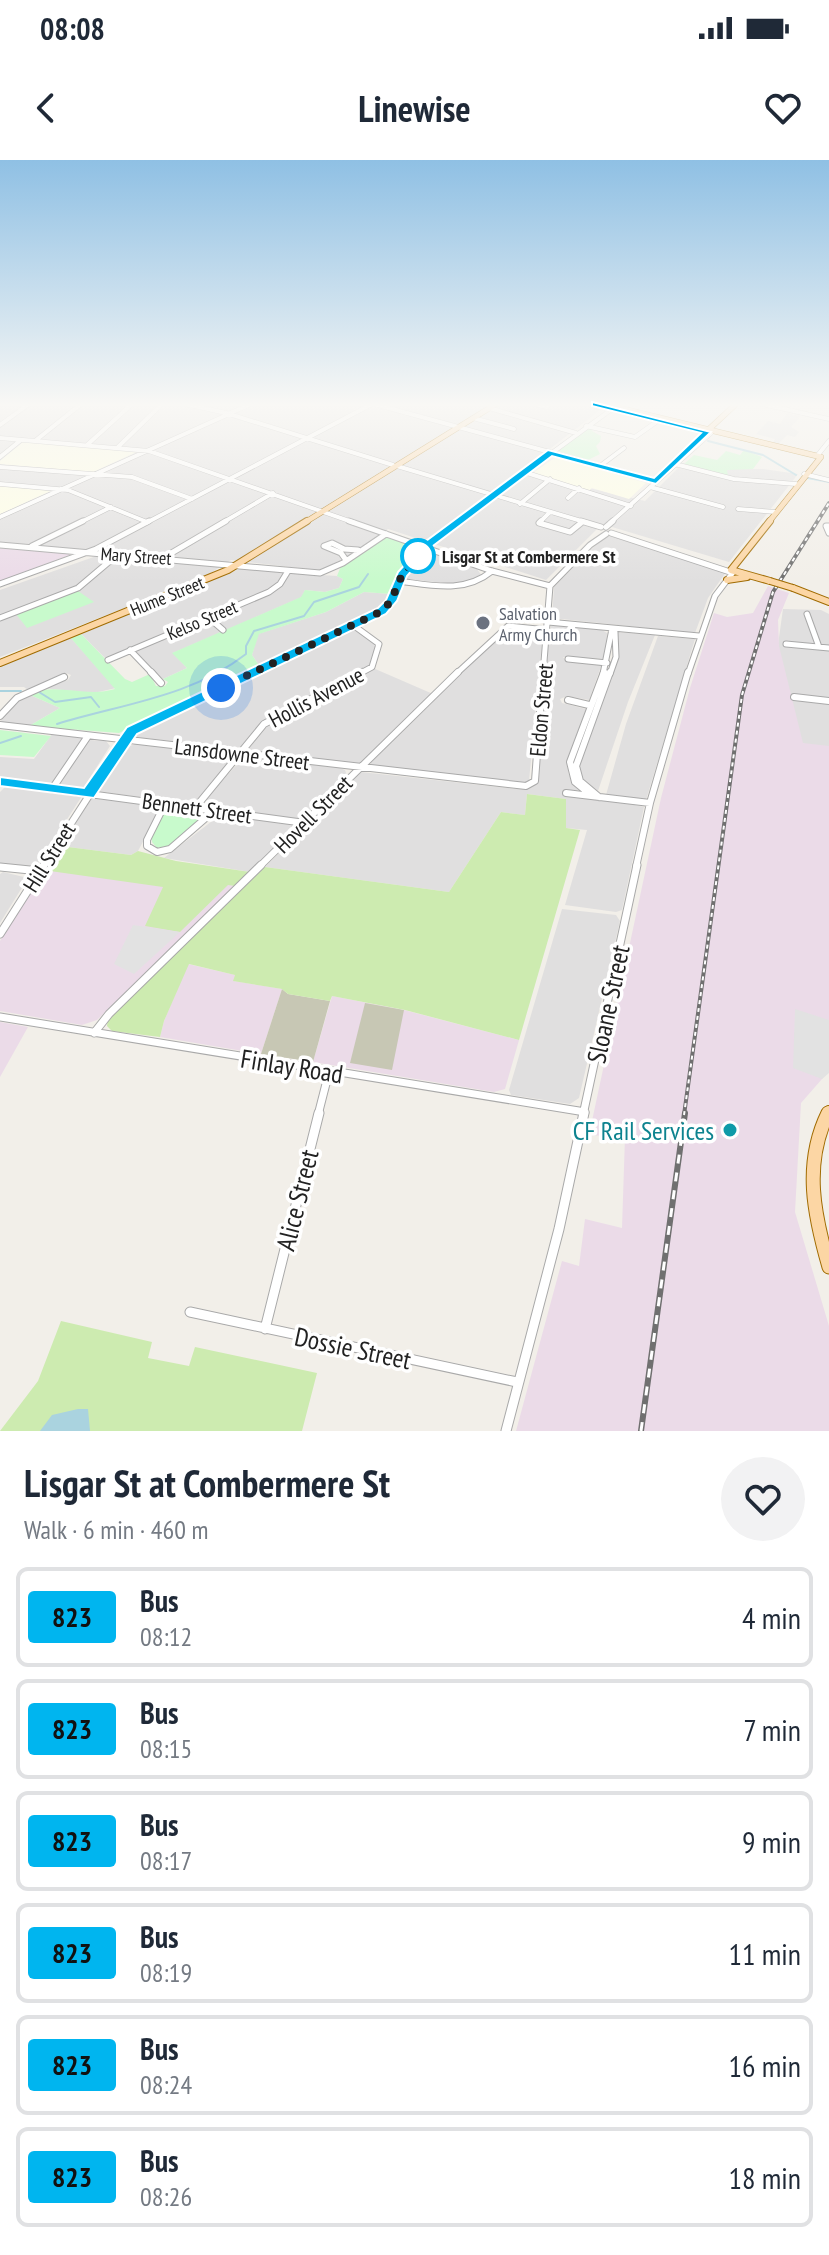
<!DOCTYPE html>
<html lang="en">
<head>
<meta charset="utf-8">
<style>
	body { margin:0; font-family:"PT Sans Narrow",sans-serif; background:#f2f2f3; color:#1f2937; height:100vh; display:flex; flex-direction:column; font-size:30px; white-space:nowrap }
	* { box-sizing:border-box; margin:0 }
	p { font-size:26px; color:#747a83 }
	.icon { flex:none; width:44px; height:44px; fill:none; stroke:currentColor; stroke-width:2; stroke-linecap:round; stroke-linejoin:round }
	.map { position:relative; height:1271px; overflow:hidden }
	.sheet { display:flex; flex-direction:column; background:#fff; flex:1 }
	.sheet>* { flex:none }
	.badge { padding:0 16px; border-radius:6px; font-size:28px; line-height:52px }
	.you { position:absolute; width:40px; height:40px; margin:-20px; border:6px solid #fff; border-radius:50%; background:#1a73e8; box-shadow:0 0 0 12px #1a73e833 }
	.map>.badge { position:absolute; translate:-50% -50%; box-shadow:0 0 0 4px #fff }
	.round { display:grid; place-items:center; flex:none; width:84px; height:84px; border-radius:42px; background:#f2f2f3 }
	.head { display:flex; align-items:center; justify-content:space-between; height:136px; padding:0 24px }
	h1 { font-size:38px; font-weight:700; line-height:60px }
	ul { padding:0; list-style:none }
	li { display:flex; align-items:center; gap:24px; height:100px; margin:0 16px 12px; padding:0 8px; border:4px solid #e0e1e3; border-radius:12px }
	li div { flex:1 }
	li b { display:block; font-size:30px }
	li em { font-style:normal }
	li .badge { min-width:88px; font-weight:700; text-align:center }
	.status { display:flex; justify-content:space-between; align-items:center; height:56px; padding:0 40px; background:#fff; direction:ltr }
	.status svg { height:22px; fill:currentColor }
	header { display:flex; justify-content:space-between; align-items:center; height:104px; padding:0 24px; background:#fff; font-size:36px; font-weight:700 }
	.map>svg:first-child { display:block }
	.residential { fill:#e0dfdf }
	.industrial { fill:#ebdbe8 }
	.education { fill:#ffffe5 }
	.construction { fill:#c7c7b4 }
	.grass { fill:#cdebb0 }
	.park { fill:#c8facc }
	.parking { fill:#e2e2e2 }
	.water { fill:#aad3df }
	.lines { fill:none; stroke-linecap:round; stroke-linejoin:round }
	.stream { stroke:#aad3df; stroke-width:2 }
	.minor-far4-casing { stroke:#a9a9a9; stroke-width:5 }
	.minor-far3-casing { stroke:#a9a9a9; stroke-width:7 }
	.minor-far2-casing { stroke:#a9a9a9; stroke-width:8 }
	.minor-far1-casing { stroke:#a9a9a9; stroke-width:9 }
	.minor-casing { stroke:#a9a9a9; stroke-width:11 }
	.major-far3-casing { stroke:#a06b00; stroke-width:6 }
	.major-far2-casing { stroke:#a06b00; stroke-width:8 }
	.major-far1-casing { stroke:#a06b00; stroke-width:12 }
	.major-casing { stroke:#a06b00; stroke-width:15 }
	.minor-far4 { stroke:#fff; stroke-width:4 }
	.minor-far3 { stroke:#fff; stroke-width:5 }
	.minor-far2 { stroke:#fff; stroke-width:6 }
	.minor-far1 { stroke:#fff; stroke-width:7 }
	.minor { stroke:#fff; stroke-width:9 }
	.major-far3 { stroke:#fcd6a4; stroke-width:5 }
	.major-far2 { stroke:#fcd6a4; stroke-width:6 }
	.major-far1 { stroke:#fcd6a4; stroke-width:10 }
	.major { stroke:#fcd6a4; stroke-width:13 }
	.rail-far1-casing { stroke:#707070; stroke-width:4 }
	.rail-casing { stroke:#707070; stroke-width:6 }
	.rail-far1 { stroke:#fff; stroke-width:2; stroke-dasharray:4; stroke-linecap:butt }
	.rail { stroke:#fff; stroke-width:3; stroke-dasharray:9; stroke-linecap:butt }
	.major-bridge-casing { stroke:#a06b00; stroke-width:8; stroke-linecap:butt }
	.major-bridge { stroke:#fcd6a4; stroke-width:6 }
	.line { fill:#00b5ef; stroke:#fff; stroke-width:2 }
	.walk { stroke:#222; stroke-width:8; stroke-dasharray:0 14.4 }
	.stop-dot { fill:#fff; stroke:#00b5ef; stroke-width:4 }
	.worship-dot { fill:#6b7280; stroke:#fff; stroke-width:3 }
	.culture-dot { fill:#0f9aa8; stroke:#fff; stroke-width:3 }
	.labels { text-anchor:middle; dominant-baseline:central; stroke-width:7; stroke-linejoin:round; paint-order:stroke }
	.far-street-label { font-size:18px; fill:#222; stroke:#fff }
	.far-stop-label { font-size:18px; font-weight:bold; fill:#222; stroke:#fff; text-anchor:start }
	.far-worship-label { font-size:18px; fill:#5b616d; stroke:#fff; text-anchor:start }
	.street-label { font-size:22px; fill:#222; stroke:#fff }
	.near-street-label { font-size:26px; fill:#222; stroke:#fff }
	.near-culture-label { font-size:26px; fill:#0d838f; stroke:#fff; text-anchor:end }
</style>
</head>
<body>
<div class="status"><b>08:08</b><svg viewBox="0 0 49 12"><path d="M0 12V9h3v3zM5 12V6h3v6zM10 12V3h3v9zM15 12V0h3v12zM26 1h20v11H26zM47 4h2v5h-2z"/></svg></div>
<header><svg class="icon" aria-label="back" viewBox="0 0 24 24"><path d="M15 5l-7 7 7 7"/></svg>Linewise<svg class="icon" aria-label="heart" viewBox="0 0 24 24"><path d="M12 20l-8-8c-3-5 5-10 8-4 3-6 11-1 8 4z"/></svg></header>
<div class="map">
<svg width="829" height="1271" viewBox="0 0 829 1271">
	<rect width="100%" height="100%" fill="#f2efe9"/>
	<path class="residential" d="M0,244H608L520,312L645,341L679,307L728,318L726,309H763L798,314L729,402L602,364L546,420L388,369L325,411L231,400L206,416L0,497V430L105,393L0,382Z
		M609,374L726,412L708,438L695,473L552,458L554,427L588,392Z
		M431,393L477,409L482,416L462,425L407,419L406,414L423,395Z
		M242,408L284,413L272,429L106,499L80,473Z
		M291,413L337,416L343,419L339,428L325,432L305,430L302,437L173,493L187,508L163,519L134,491L271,432Z
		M364,432L391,434L383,448L374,453L260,507L252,495L258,474L326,452Z
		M783,449L821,450L829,454V650L774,513Z
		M555,465L602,470L607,473L606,499L563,497L567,502L578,500L602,504L589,540L567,536L560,539L562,543L586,549L567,603L569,615L579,629L575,632L644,647L622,750L616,752L565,745L587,670L566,668V639L527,634L525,655L501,652L449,732L265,707L361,612L516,629L533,626L539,617L548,489L551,466Z
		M508,468L543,473L529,621L522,624L371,606V601Z
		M349,469H356L377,485L369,507L264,561L239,588L134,577L139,570Z
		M616,472L655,475L628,542L598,631L582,620L578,608L614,506Z
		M658,476L695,479L646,640L606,635L626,564Z
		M70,477L116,528L94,533L41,528L68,520L71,515L66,513L28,530L24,527H0V504Z
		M373,508L433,534L363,602L358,604L248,590L268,563Z
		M28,534L60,548L29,566L0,562L13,544Z
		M52,574L84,578L52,627L0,620V597L34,599Z
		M89,580L106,581L110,586L82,630L56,627Z
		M136,584L222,593L228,595L230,601L200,638L190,644L96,631L123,588Z
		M244,597L340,608L345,610L347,616L301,659L207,646V637Z
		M7,625L82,636L37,706L0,705V632Z
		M91,638L156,646L157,655L138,691L131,695L60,686Z
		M220,655L294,664L296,667L250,712L164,698Z
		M3,712L28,718L0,763V714Z
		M562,749L616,755L620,761L579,938L570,944L511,935L509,930Z"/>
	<path class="industrial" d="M0,388L67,393L70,395L0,421Z
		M768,426L789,433L778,460L779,486L803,583L829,586V911L801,943L795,1052L829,1166V1271H516L562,1101L579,1106L585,1059L622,1068L625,977L589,975L661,638L690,528L714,453L727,457L753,453Z
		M57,690L122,698L235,726L97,860L82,865L0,851V781Z
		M188,804L235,815L234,821L282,829L261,894L160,877L164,861Z
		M332,836L404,850L519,880L505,929L494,932L313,902Z
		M0,862L28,867L0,917Z"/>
	<path class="education" d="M23,282L139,291L93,312L0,304V301Z
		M556,297L646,323L629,339L592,328L587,332L533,313Z
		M0,325L55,329L0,354Z"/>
	<path class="construction" d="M282,829L288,834L330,841L313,902L261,894Z
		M365,843L404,850L392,910L350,903Z"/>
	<path class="grass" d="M527,634L566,639V668L580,670L519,880L405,850L332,836L330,841L288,834L282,829L233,821L235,815L189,804L164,861L160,877L112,871L107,866L108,858L265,707L449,732L501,652L525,655Z
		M60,686L131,695L138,691L176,701L250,712L235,726L228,725L180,772L145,766L163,727L50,711L62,692L57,690Z
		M61,1161L152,1182L148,1198L189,1206L195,1187L317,1213L302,1271H0L38,1221Z"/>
	<path class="park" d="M588,268L593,269L592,271L601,276L600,282L596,286L600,294L588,300L558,291Z
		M744,290L762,297L753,309L727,310L728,316L684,304L694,295L717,300L726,291L740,295Z
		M387,377L418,388L398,415L391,434L364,432L326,452L259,474L252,495L260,507L119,573L29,566L60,548L28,534C56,522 86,538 115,529L70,477L80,473L125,519L132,522L150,514L156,526H165L168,522L163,519L187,508L172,493L301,437L305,430L325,432L339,428L343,419L337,416L341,406Z
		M78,431L94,442L27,468L16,454Z
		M0,570L51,576L34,597L0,595Z
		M177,648L200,652L203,657L172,685L157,688L152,682V674L164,652Z"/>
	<path class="parking" d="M787,253L801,256L791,267L799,272L795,277L787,275L778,284L773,283L775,279L756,274L768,261L780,264Z
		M133,765L180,772L134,814L114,804Z
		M795,849L829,860V913L822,919L793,908Z"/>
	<path class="water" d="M78,1249H88L90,1271H40L52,1255Z"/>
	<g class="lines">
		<path class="stream" d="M708,281L763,295L796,315
			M808,318L829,322
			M0,531H21
			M39,532L55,542L91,537L99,547
			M57,564C122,544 191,537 246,494V486L254,471L304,456L314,442L359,427L368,414
			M0,583L21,576"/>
		<defs>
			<path id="minor-far4" d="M185,244L226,253L393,305
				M374,244L656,321
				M534,244L547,247
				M762,244L829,259
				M489,248L576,273
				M228,254L251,244
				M473,258L514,269
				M0,265L29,244
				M586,266L635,277L659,260
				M0,278L149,291L355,363
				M35,281L81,244
				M87,285L132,244
				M118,287L162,244
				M817,296L829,281
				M0,297L21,280
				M675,304L734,319L796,324
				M397,306L588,363
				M600,306L624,288
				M0,307L132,317L192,339
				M524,312L631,346
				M804,314L829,320
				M0,324L68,330L147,362
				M650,327L723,347
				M568,338L579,328
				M520,344L550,319
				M738,349L776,352
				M0,357L229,254
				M79,363L111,347
				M146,363L372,244
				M222,363L273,333
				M456,363L612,249
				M539,363L549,353
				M610,363L711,273"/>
			<path id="minor-far3" d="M349,361L492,411L550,426
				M541,361L539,363L570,372L581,363
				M581,361L601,367
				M829,366H826L829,373
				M606,367L613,361
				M611,373L730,412
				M0,385L320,413L343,403L386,374
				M32,386L83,361
				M163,398L226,361
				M346,400L341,393L324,386L332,383L344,389L358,390
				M398,421C431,425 464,434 492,411
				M0,424L96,389L149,361
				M550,426L590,385L606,374
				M807,454L819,487
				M208,457L223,470
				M0,458L78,428L117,395
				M548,462L699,476
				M353,465L379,484L372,507L359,514
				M786,484L829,488
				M130,490L153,514
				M568,499L607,503
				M108,500L269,432L280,424L288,411
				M251,514L382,451C393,439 395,425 404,413C419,391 438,376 459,361
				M456,514L508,466L547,470
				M543,514L550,426
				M603,514L612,469
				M610,514L616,497L615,472L612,469
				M688,514L715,436L734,411"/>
			<path id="minor-far2" d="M151,512L161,523
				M794,537L829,541
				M568,540L589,545
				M0,556L17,538L64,517
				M0,565L526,626L535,621L543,512
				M0,622L305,663
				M52,629L88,576
				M566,633L650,643
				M592,636L575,622L570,602L604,512
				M599,637L580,621L576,606L610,512
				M165,644L147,680V686L157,692L170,689L215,650
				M195,648L264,564L362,512
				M0,707H4
				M43,707L130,572L255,512
				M259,707L458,512
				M636,707L650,643L688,512"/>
			<path id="minor-far1" d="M0,707L40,711
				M0,774L44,705
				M0,857L585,952
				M94,873L109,854L261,705
				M318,955L329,912
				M583,955L637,705"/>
			<path id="minor" d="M190,1152L517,1222
				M265,1169L319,953
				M506,1271L559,1069L584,953"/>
			<path id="major-far3" d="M603,244L821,297L768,363
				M707,271L736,244
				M304,363L496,244"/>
			<path id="major-far2" d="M727,420L747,417
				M770,421L731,410L770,361
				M793,428L829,442
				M0,503L228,410L307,361"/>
			<path id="major-far1" d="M827,955L829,951"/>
			<path id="major" d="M828,953C803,1004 814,1055 829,1107"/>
		</defs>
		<use href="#minor-far4" class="minor-far4-casing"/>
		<use href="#minor-far3" class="minor-far3-casing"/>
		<use href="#minor-far2" class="minor-far2-casing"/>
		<use href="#minor-far1" class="minor-far1-casing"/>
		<use href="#minor" class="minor-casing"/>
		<use href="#major-far3" class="major-far3-casing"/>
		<use href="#major-far2" class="major-far2-casing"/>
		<use href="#major-far1" class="major-far1-casing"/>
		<use href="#major" class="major-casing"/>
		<use href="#minor-far4" class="minor-far4"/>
		<use href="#minor-far3" class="minor-far3"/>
		<use href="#minor-far2" class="minor-far2"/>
		<use href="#minor-far1" class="minor-far1"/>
		<use href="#minor" class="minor"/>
		<use href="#major-far3" class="major-far3"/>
		<use href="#major-far2" class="major-far2"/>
		<use href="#major-far1" class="major-far1"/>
		<use href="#major" class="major"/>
		<defs>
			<path id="rail-far1" d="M684,955L742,535L773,432L829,343"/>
			<path id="rail" d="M641,1271L685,953"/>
		</defs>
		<use href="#rail-far1" class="rail-far1-casing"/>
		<use href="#rail" class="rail-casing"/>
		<use href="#rail-far1" class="rail-far1"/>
		<use href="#rail" class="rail"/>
		<defs>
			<path id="major-bridge" d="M770,421L793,428"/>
		</defs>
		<use href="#major-bridge" class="major-bridge-casing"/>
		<use href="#major-bridge" class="major-bridge"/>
	</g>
	<linearGradient id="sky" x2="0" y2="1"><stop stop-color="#8fc0e4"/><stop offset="0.58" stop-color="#f9f8f5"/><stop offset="1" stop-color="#f9f8f5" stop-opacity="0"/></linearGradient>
	<rect width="829" height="422" fill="url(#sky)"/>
	<path class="line" d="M592,242L711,272L656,324L552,296L433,386L407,416L397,441L386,454L137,574L94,638L0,626V617L84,628L127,567L378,448L386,440L398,412L426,381L548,290L654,318L701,273L592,246Z"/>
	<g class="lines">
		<path class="walk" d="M221,528L382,451L391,441L402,415L418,396"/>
	</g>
	<circle class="stop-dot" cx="418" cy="396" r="16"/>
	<circle class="worship-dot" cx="483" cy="463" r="8"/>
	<circle class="culture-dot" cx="730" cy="970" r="8"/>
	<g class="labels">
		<g class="far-street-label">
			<text transform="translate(136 396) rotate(4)">Mary Street</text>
			<text transform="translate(167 436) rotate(-22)">Hume Street</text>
			<text transform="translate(202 460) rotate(-23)">Kelso Street</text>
		</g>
		<g class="far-stop-label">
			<text x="442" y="396">Lisgar St at Combermere St</text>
		</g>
		<g class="far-worship-label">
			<text x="499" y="453">Salvation<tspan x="499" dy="21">Army Church</tspan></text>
		</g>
		<g class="street-label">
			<text transform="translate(316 537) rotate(-28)">Hollis Avenue</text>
			<text transform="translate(541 550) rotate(-85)">Eldon Street</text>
			<text transform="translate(242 594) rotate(7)">Lansdowne Street</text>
			<text transform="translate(197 648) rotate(8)">Bennett Street</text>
			<text transform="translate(313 654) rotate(-45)">Hovell Street</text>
			<text transform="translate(49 697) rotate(-58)">Hill Street</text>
		</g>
		<g class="near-street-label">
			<text transform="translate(608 844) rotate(-78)">Sloane Street</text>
			<text transform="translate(292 906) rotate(9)">Finlay Road</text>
			<text transform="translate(297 1040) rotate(-76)">Alice Street</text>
			<text transform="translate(353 1188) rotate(12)">Dossie Street</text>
		</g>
		<g class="near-culture-label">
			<text x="714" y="970">CF Rail Services</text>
		</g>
	</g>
</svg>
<div class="you" style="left:221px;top:528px"></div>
</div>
<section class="sheet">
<div class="head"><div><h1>Lisgar St at Combermere St</h1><p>Walk · 6 min · 460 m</p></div><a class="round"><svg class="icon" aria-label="heart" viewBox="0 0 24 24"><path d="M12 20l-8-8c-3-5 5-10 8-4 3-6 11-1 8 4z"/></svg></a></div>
<ul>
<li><span class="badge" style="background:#00b5ef;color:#111">823</span><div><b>Bus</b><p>08:12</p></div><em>4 min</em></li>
<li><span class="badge" style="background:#00b5ef;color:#111">823</span><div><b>Bus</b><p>08:15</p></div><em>7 min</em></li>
<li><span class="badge" style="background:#00b5ef;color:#111">823</span><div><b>Bus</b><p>08:17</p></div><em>9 min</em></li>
<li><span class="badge" style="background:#00b5ef;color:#111">823</span><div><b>Bus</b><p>08:19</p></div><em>11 min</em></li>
<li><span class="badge" style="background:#00b5ef;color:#111">823</span><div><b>Bus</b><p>08:24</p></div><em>16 min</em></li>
<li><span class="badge" style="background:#00b5ef;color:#111">823</span><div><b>Bus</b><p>08:26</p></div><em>18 min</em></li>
</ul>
</section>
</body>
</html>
